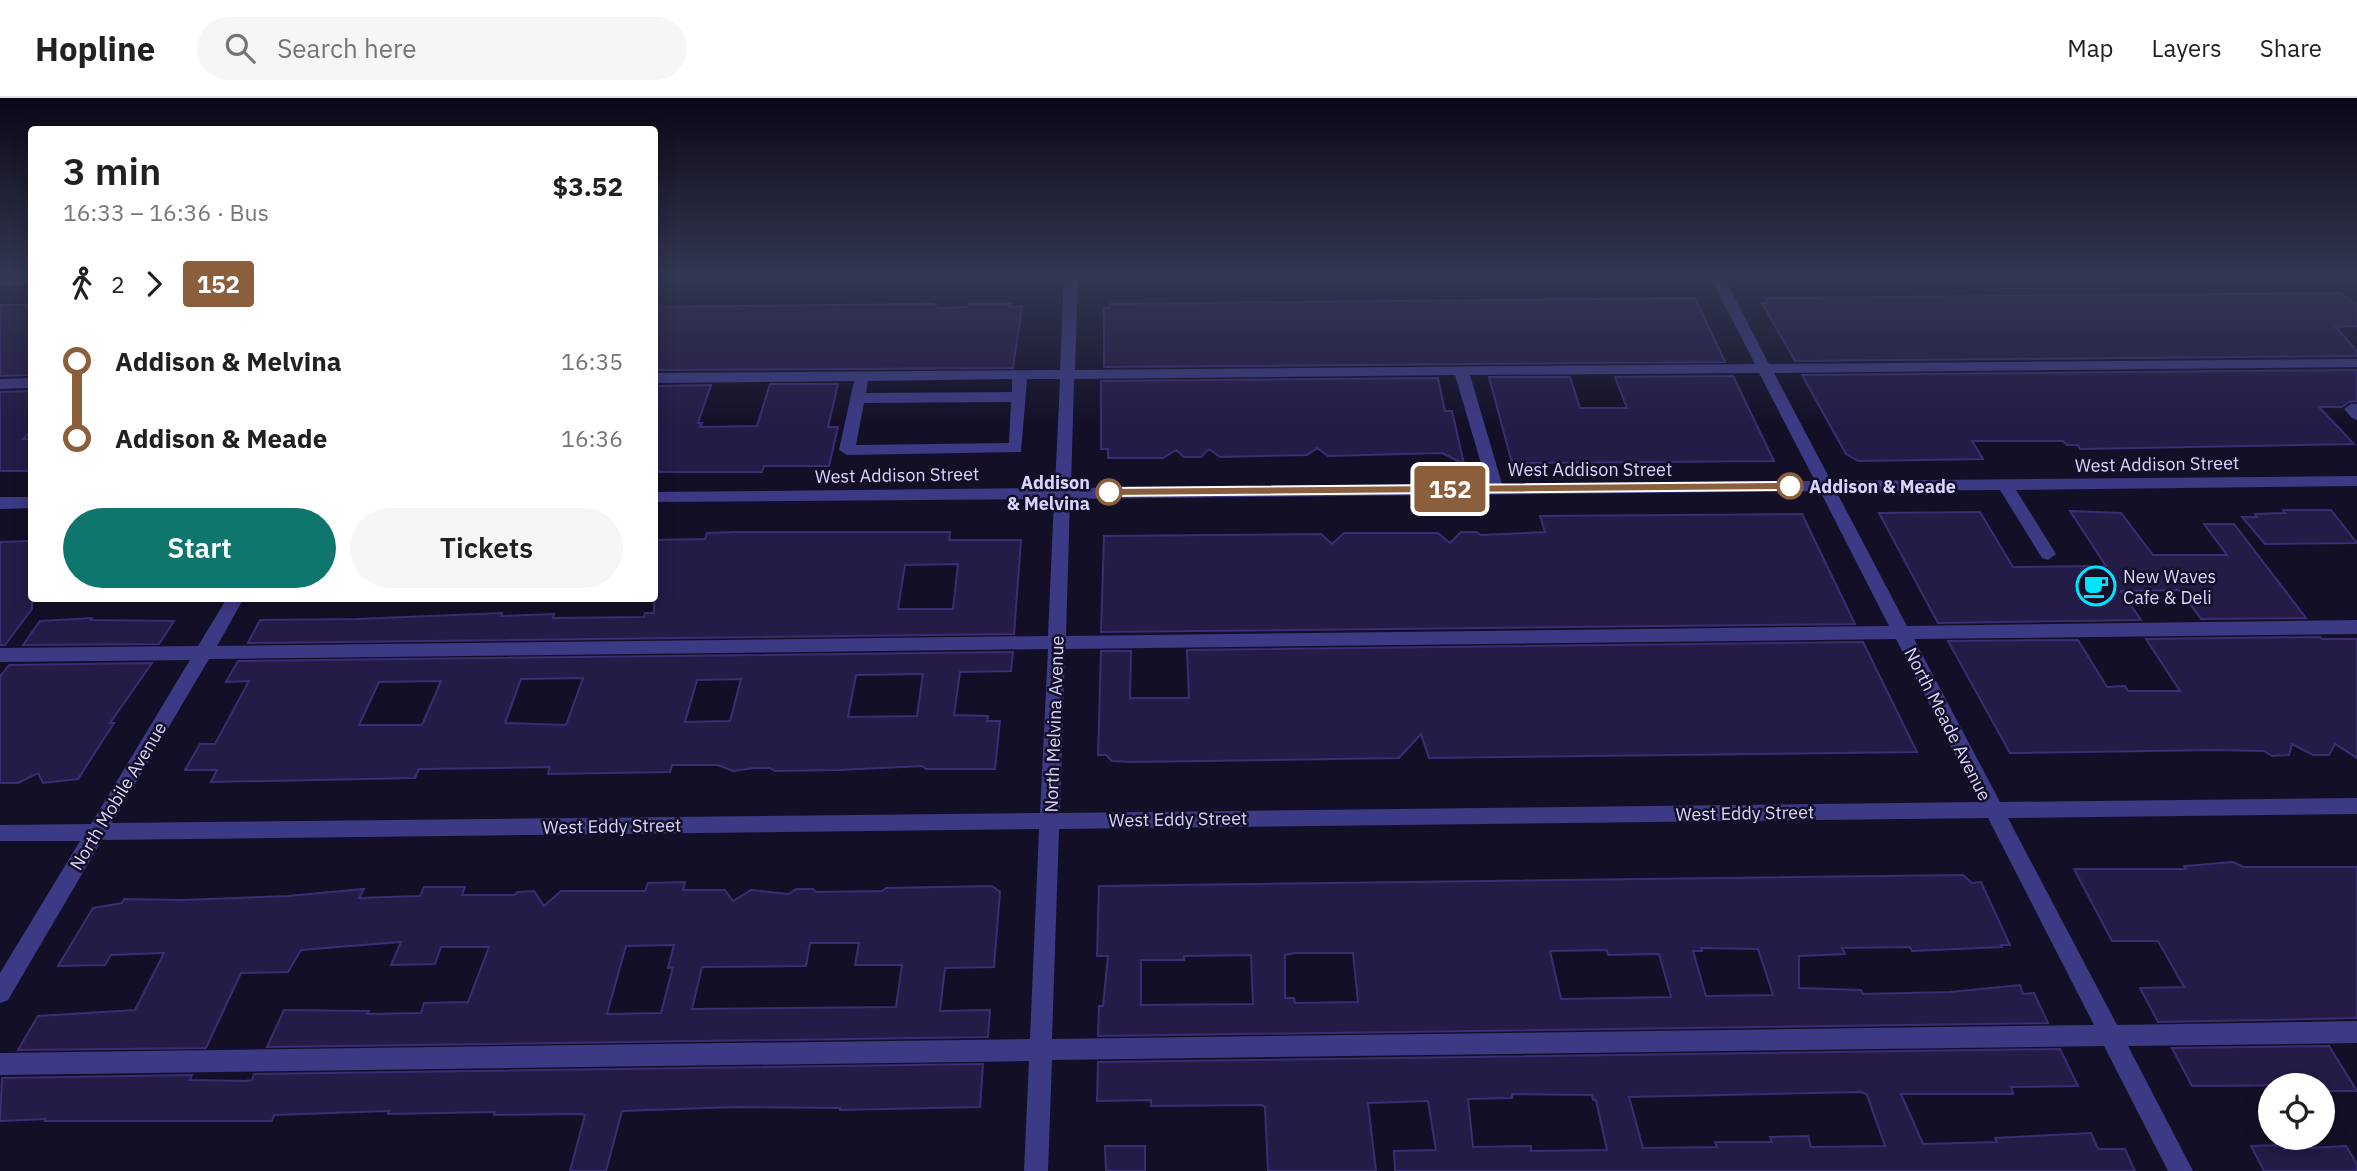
<!DOCTYPE html>
<html lang="en">
<head>
<meta charset="utf-8">
<style>
	body { margin:0; font-family:"IBM Plex Sans",sans-serif; background:#f6f6f6; color:#202124; height:100vh; display:flex; flex-direction:column; font-size:26px; white-space:nowrap }
	* { box-sizing:border-box; margin:0 }
	p { font-size:23px; color:#757577 }
	.icon { flex:none; width:38px; height:38px; fill:none; stroke:currentColor; stroke-width:2; stroke-linecap:round; stroke-linejoin:round }
	.map { position:relative; flex:1; overflow:hidden }
	.drawer { position:absolute; left:28px; top:28px; width:630px; height:476px; display:flex; flex-direction:column; background:#fff; border-radius:7px; box-shadow:0 4px 18px #0003 }
	.drawer>* { flex:none }
	.badge { padding:0 14px; border-radius:5px; font-size:24px; line-height:46px }
	.buttons { position:absolute; left:2258px; top:975px; display:grid; gap:14px }
	.buttons a { display:grid; place-items:center; width:77px; height:77px; border-radius:50%; background:#fff; box-shadow:0 4px 18px #0003; font-size:35px }
	.map>.badge { position:absolute; translate:-50% -50%; box-shadow:0 0 0 4px #fff }
	.legs { display:flex; align-items:center; gap:10px; height:77px; padding:0 35px; font-size:23px }
	.legs p { margin-inline-start:auto }
	.summary { display:flex; align-items:center; justify-content:space-between; height:119px; padding:0 35px }
	h1 { font-size:38px; font-weight:600; line-height:52px }
	.action { display:flex; gap:14px; margin-top:auto; padding:14px 35px }
	.action a { flex:1; height:80px; border-radius:42px; background:#0f766e; color:#fff; font-size:28px; font-weight:600; line-height:80px; text-align:center }
	.action a+a { background:#f6f6f6; color:#202124 }
	ul { padding:0 35px; list-style:none }
	li { display:flex; align-items:center; gap:24px; height:77px; font-size:26px }
	li i { display:grid; place-items:center; width:10px; height:100%; margin:0 9px; background:currentColor }
	li i::after { content:''; width:18px; height:18px; margin:-9px; border:5px solid; border-radius:50%; background:#fff }
	li p { margin-inline-start:auto }
	li:first-child i { background:linear-gradient(#0000 50%,currentColor 0) }
	li:last-child i { background:linear-gradient(currentColor 50%,#0000 0) }
	header { display:flex; align-items:center; gap:42px; box-sizing:border-box; height:98px; padding:0 35px; background:#fff; border-bottom:2px solid #e0e0e0 }
	header strong { font-size:33px }
	nav { display:flex; gap:38px; margin-inline-start:auto; font-size:24px }
	.search { width:490px; height:63px; background:#f6f6f6; display:flex; align-items:center; gap:18px; box-sizing:border-box; padding:0 24px; border-radius:38px; color:#757577; font-size:26px }
	.map>svg:first-child { display:block }
	.building { fill:#241b47; stroke:#3b2d73; stroke-width:2; fill-rule:evenodd }
	.lines { fill:none; stroke-linecap:round; stroke-linejoin:round }
	.minor { fill:#3d3a85; fill-rule:evenodd }
	.line-1 { fill:#8b5e3c; stroke:#fff; stroke-width:2 }
	.stop-1-dot { fill:#fff; stroke:#8b5e3c; stroke-width:3.5 }
	.labels { text-anchor:middle; dominant-baseline:central; stroke-width:5; stroke-linejoin:round; paint-order:stroke }
	.street-label { font-size:18px; fill:#d9d4ff; stroke:#130f26 }
	.stop-label { font-size:18px; font-weight:bold; fill:#d9d4ff; stroke:#130f26; text-anchor:end }
	.poi-label { font-size:18px; fill:#d9d4ff; stroke:#130f26; text-anchor:start }
</style>
</head>
<body>
<header>
<strong>Hopline</strong>
<div class="search"><svg class="icon" aria-label="search" viewBox="0 0 24 24"><circle cx="10" cy="10" r="6"/><path d="M15 15l6 6"/></svg>Search here</div>
<nav><a>Map</a><a>Layers</a><a>Share</a></nav>
</header>
<div class="map">
<svg width="2357" height="1073" viewBox="0 0 2357 1073">
	<rect width="100%" height="100%" fill="#130f26"/>
	<path class="building" d="M2340,195L2357,207V228L2336,229L2357,253V258L1795,263L1762,205H1768L1765,200Z
		M1695,200L1725,264L1104,269V210H1109L1110,206Z
		M933,206L939,210L968,209L969,206H1011L1010,209L1022,208L1013,270L654,272V209Z
		M0,207H32V277L0,278Z
		M2357,272V303L2349,304L2342,309H2319L2354,346L2080,351L2078,347H2067L2063,343H1972L1983,361L1858,363L1846,356L1802,277Z
		M1733,278L1774,363L1512,365L1489,279H1570L1580,310H1627L1615,279Z
		M1438,280L1445,313H1452L1464,366L1442,355L1328,358L1317,350L1307,357L1220,359L1209,351L1201,359H1184L1176,352L1163,360H1108V351H1101V283Z
		M770,286H838L828,329H838L829,368H764L762,374H654V288L711,287L698,325H702L700,329L757,328Z
		M32,293V332L23,341H32V373H0V294Z
		M2283,412H2331L2357,445L2265,446L2242,419H2257L2255,416L2285,415Z
		M2070,413L2121,415L2153,457H2227L2204,426H2234L2306,520L2201,521L2180,492L2121,493L2141,522L1938,525L1879,415L1980,414L2013,469L2106,468Z
		M1802,416L1855,526L1101,534L1104,438L1321,436L1332,446L1344,435H1438L1450,445L1461,434H1476L1481,437L1545,434L1540,418Z
		M737,434H950L949,442H1021L1014,536L248,545L260,522L357,521L502,515L501,518L554,516L553,520L644,519L645,515H654V442L705,441L707,435ZM958,466L953,511H898L905,467Z
		M32,443V511L5,547H0V444Z
		M92,520L91,522L174,523L159,546L23,547L40,523Z
		M2320,539L2322,541H2357V660L2335,646L2329,657H2313L2292,646L2289,657L2272,658L2264,653L2214,652L2010,655L1948,543L2078,542L2107,589L2125,588L2128,593H2180L2146,541Z
		M1863,544L1917,654L1429,660L1421,636L1399,660L1132,664L1112,663L1106,657H1098L1101,553H1131L1130,600H1189L1187,552Z
		M1013,554L1011,573L960,574L954,617L988,618L987,623H1000L995,671H926L922,668L839,672L775,673L770,670H754L733,673L718,667H672L670,674L548,676L550,669L497,670L419,671L415,680L211,684L217,672H185L200,646H215L249,583L226,584L238,563ZM923,576L917,618L848,619L856,577ZM583,580L566,627L505,625L521,581ZM741,581L730,623L685,624L697,582ZM441,583L422,627H359L379,584Z
		M152,565L110,625H114L78,681L43,685L38,675L18,685H0V579L9,567Z
		M2233,764L2243,769H2357V920L2158,924L2140,890L2184,889L2158,843H2112L2074,771H2186L2184,768Z
		M1963,777L1972,785L1981,784L2010,847H2001L2002,849L1912,853L1910,849L1842,850L1845,856L1799,858V890L1861,892L1863,896L1950,894L2020,887L2023,896L2034,895L2048,925L1098,938L1099,908H1103L1108,858H1097L1099,788ZM1701,850L1758,851L1773,897L1706,898L1693,853H1702ZM1607,852L1608,857L1659,856L1671,899L1561,901L1550,853ZM1295,855H1353L1358,904L1295,905L1294,900H1285V857ZM1251,857L1253,906L1141,907V862H1184V858Z
		M685,784L683,792H725L733,803L751,792L789,796L796,791H813L816,794L882,793L886,790L992,788L1000,794L994,869L945,870L940,913L990,912L988,939L267,949L284,912L369,913L367,916L421,915L424,905L468,904L489,849H441L435,866L391,867L401,844L301,852L288,874L241,875L206,950L18,952L38,918L135,912L164,855L111,857L105,867L58,868L93,810L122,805L124,801L182,802L288,798L364,791L359,800L420,798L424,789H465L462,797H514L518,794L534,793L544,808L561,793H645L648,785ZM810,845H859L855,867H902L896,909L692,911L702,869L806,868ZM674,847L668,870L673,869L661,915L607,916L626,848Z
		M2329,948L2357,993H2322V987L2192,988L2172,950Z
		M2060,951L2078,988L2011,989L2013,996H1901L1923,1046L1997,1044L1995,1040L2091,1035L2098,1051H2125L2135,1073H1395L1394,1053L1436,1052L1428,1003L1368,1005L1376,1073H1268L1265,1009L1262,1007L1151,1008V1002L1097,1003L1098,964ZM1862,994L1867,997L1885,1048L1811,1049L1808,1038L1770,1039L1772,1044H1715L1717,1049L1643,1050L1629,999ZM1512,996L1592,997L1593,1002H1596L1607,1052L1531,1053V1048L1473,1049L1468,1001L1512,1000Z
		M983,966L980,1009L840,1012V1010L737,1009L622,1013L606,1073H570L585,1017L581,1016L494,1017L495,1014L388,1016L389,1013L274,1017L272,1023H45L46,1021L0,1023L2,980L192,977L190,982L245,983L252,982L254,976Z
		M2282,1047L2285,1051L2346,1048L2357,1066V1073H2264L2251,1048Z
		M1105,1048H1145V1073H1106Z"/>
	<g class="lines">
		<path class="minor" d="M0,179H32V187H0Z
			M1064,179H1078L1075,272L1755,266L1710,179H1724L1769,266L2357,261V269L1774,275L1831,383L2357,378V388L2016,392L2056,456L2048,462L2042,460L2000,392L1836,393L1907,528L2357,522V536L1914,541L2000,704L2357,700V716L2008,720L2117,927L2357,923V945L2128,948L2193,1073H2168L2104,948L1052,962L1048,1073H1024L1029,963L0,977V955L1030,941L1039,731L102,742L8,902L0,905V875L80,743H0V727L91,726L190,562L0,564V550L198,548L227,500H244L217,548L1048,538L1054,401L654,404V394L1055,390L1060,281H1027L1021,354L847,357L839,352L854,283L654,285V275L1060,272ZM1759,275L1815,383L1502,386L1470,277ZM1455,277L1487,386L1071,390L1074,281ZM1012,281V294L866,295L868,283ZM1011,304L1009,345L856,347L864,305ZM1820,393L1889,528L1066,538L1070,401ZM1896,541L1979,704L1060,715L1065,551ZM1048,551L1040,715L112,725L209,561ZM1988,720L2094,927L1052,941L1059,731Z
			M32,280V290L0,291V281Z
			M2351,306H2357V322L2352,320L2344,311Z
			M0,399H32V410L0,411Z"/>
	</g>
	<linearGradient id="sky" x2="0" y2="1"><stop stop-color="#0a0815"/><stop offset="0.54" stop-color="#333752"/><stop offset="1" stop-color="#333752" stop-opacity="0"/></linearGradient>
	<rect width="2357" height="329" fill="url(#sky)"/>
	<path class="line-1" d="M1790,384L1796,388L1790,392L1109,398L1103,394L1109,390Z"/>
	<defs>
		<symbol id="cafe-ring" viewBox="-11 -11 22 22"><circle r="9.5" fill="#130f26" stroke="#00e5ff" stroke-width="1.5"/><path d="M-5.5-4.5H6V0H3Q3 3.5 0 3.5H-2.5Q-5.5 3.5-5.5 0ZM3-3.2v2h1.7v-2ZM-6 4.5H4V6H-6Z" fill="#00e5ff"/></symbol>
	</defs>
	<g fill-rule="evenodd">
		<use href="#cafe-ring" x="2074" y="466" width="44" height="44"/>
	</g>
	<g class="stop-1-dot">
		<circle cx="1790" cy="388" r="12"/>
		<circle cx="1109" cy="394" r="12"/>
	</g>
	<g class="labels">
		<g class="street-label">
			<text transform="translate(2157 366) rotate(-1)">West Addison Street</text>
			<text x="1590" y="371">West Addison Street</text>
			<text transform="translate(897 377) rotate(-1)">West Addison Street</text>
			<text transform="translate(1054 626) rotate(-88)">North Melvina Avenue</text>
			<text transform="translate(1948 626) rotate(63)">North Meade Avenue</text>
			<text transform="translate(118 698) rotate(-59)">North Mobile Avenue</text>
			<text transform="translate(1745 715) rotate(-1)">West Eddy Street</text>
			<text transform="translate(1178 721) rotate(-1)">West Eddy Street</text>
			<text transform="translate(612 728) rotate(-1)">West Eddy Street</text>
		</g>
		<g class="stop-label">
			<text x="1090" y="384">Addison<tspan x="1090" dy="21">&amp; Melvina</tspan></text>
			<text x="1809" y="388" text-anchor="start">Addison &amp; Meade</text>
		</g>
		<g class="poi-label">
			<text x="2123" y="478">New Waves<tspan x="2123" dy="21">Cafe &amp; Deli</tspan></text>
		</g>
	</g>
</svg>
<div class="buttons">
<a><svg class="icon" aria-label="locate" viewBox="0 0 24 24"><circle cx="12" cy="12" r="6"/><path d="M12 2v4M12 18v4M2 12h4M18 12h4"/></svg></a>
</div>
<b class="badge" style="left:1450px;top:391px;background:#8b5e3c;color:#fff">152</b>
<section class="drawer">
<div class="summary"><div><h1>3 min</h1><p>16:33 – 16:36 · Bus</p></div><b>$3.52</b></div>
<div class="legs"><svg class="icon" aria-label="walk" viewBox="0 0 24 24"><circle cx="13" cy="4" r="2"/><path d="M13 8l-2 6 4 7M11 14l-3 7M7 12l3-4h3l4 4"/></svg>2<svg class="icon" aria-label="forward" viewBox="0 0 24 24"><path d="M9 5l7 7-7 7"/></svg><b class="badge" style="background:#8b5e3c;color:#fff">152</b></div>
<ul>
<li><i style="color:#8b5e3c"></i><b>Addison &amp; Melvina</b><p>16:35</p></li>
<li><i style="color:#8b5e3c"></i><b>Addison &amp; Meade</b><p>16:36</p></li>
</ul>
<div class="action"><a>Start</a><a>Tickets</a></div>
</section>
</div>
</body>
</html>
